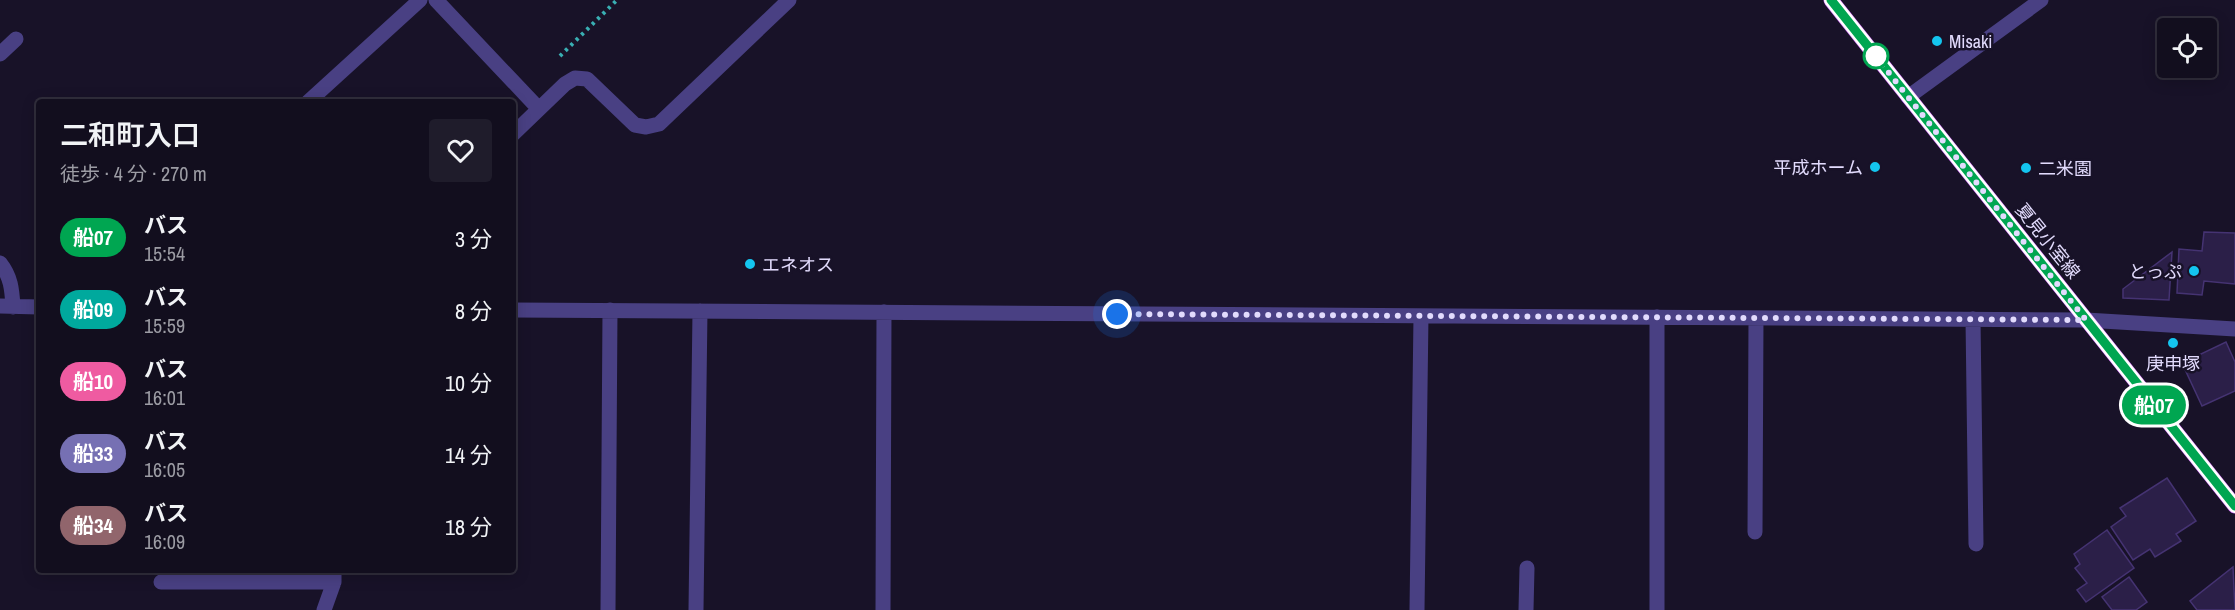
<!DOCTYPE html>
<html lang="ja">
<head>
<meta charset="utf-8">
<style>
	body { margin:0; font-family:"Archivo Narrow","Noto Sans JP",sans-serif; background:#1f1c2b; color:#f1f3f6; height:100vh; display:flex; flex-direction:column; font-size:22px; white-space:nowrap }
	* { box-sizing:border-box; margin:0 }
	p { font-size:20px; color:#9c9ca4 }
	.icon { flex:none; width:33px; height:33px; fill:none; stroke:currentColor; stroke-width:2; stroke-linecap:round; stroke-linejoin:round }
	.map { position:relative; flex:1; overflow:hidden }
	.drawer { position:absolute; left:36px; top:99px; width:480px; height:474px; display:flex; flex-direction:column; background:#120e1e; border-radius:6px; box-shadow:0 3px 15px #0003,0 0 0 2px #312e3c }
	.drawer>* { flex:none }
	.badge { padding:0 12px; border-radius:20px; font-size:21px; line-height:39px }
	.tools { position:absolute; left:2157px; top:18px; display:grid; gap:12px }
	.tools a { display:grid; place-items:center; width:60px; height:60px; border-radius:6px; background:#120e1e; box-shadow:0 3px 15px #0003,0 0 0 2px #312e3c; font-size:30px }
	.you { position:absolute; width:30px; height:30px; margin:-15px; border:4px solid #fff; border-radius:50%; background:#1a73e8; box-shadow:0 0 0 9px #1a73e833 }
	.map>.badge { position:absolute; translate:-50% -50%; box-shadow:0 0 0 3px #fff }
	.round { display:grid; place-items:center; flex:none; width:63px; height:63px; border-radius:6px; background:#1f1c2b }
	.summary { display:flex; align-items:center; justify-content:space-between; height:102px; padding:0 24px }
	h1 { font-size:28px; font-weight:600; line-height:45px }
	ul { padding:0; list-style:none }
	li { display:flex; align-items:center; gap:18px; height:72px; padding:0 24px }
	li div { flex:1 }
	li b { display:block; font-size:22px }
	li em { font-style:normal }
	li .badge { min-width:66px; font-weight:700; text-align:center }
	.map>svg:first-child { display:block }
	.building { fill:#2b1f48; stroke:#453372; stroke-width:1.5 }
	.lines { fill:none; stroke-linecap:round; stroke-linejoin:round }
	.path { stroke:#39afb3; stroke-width:4; stroke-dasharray:3 4.5; stroke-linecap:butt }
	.minor { stroke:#494083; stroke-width:15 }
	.major { stroke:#ce6af5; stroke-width:15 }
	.line-casing { stroke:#fff; stroke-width:14 }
	.line { stroke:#00a651; stroke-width:9 }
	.walk { stroke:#e2dbfd; stroke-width:6; stroke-dasharray:0 10.8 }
	.poi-dot { fill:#14c5ef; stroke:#181228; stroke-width:2 }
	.stop-dot { fill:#fff; stroke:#00a651; stroke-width:3 }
	.labels { text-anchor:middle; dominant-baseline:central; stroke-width:5; stroke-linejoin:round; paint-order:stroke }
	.poi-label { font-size:18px; fill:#e2dbfd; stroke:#181228; text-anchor:start }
	.street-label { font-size:18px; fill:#e2dbfd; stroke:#181228 }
</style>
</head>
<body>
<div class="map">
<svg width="2235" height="610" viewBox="0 0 2235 610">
	<rect width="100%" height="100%" fill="#181228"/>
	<path class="building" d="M2204,232L2235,233V284L2204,281L2202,295L2177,293L2179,249L2202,251Z
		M2172,252L2169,300L2123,298V289Z
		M2226,342L2235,362V391L2202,406L2182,363Z
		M2167,478L2196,521L2176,534L2181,541L2155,557L2150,549L2133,560L2111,527L2126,516L2120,508Z
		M2107,530L2134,568L2086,602L2077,590L2087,583L2075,568L2080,564L2074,554Z
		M2233,567L2235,610H2197L2190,601Z
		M2129,577L2147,602L2136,610H2112L2102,597Z"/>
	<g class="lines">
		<path class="path" d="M560,56L617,0"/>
		<path class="minor" d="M436,0L539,109
			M0,54L16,39
			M1908,97L2041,0
			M308,102L420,0
			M513,134L565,84L575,78L587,79L635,125L646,127L659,124L789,0
			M0,263C11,277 12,289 13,307
			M0,306L39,307
			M513,310L2086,320L2235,329
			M1973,319L1976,544
			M1755,532L1756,318
			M161,582H334
			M324,610L334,582V570
			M608,610L610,310
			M696,610L700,311
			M883,610L884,312
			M1417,610L1421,316
			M1526,610L1527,568
			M1657,610V317"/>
		<path class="major" d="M1831,0L2235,506"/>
	</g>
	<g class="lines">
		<defs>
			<path id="line" d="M1831,0L2235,506"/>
		</defs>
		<use href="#line" class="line-casing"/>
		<use href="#line" class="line"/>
		<path class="walk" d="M1117,314L2086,320L1869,48L1876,56"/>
	</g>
	<g class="poi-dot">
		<circle cx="1937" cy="41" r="6"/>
		<circle cx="1875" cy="167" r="6"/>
		<circle cx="2026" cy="168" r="6"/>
		<circle cx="750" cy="264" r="6"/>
		<circle cx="2194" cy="271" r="6"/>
		<circle cx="2173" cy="343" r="6"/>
	</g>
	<circle class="stop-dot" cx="1876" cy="56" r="12"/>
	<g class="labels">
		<g class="poi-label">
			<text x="1949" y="41">Misaki</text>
			<text x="1863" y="167" text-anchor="end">平成ホーム</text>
			<text x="2038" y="168">二米園</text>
			<text x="762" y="264">エネオス</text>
			<text x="2182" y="271" text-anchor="end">とっぷ</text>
			<text x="2173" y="363" text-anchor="middle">庚申塚</text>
		</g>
		<g class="street-label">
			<text transform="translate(2048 241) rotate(51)">夏見小室線</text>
		</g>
	</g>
</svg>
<div class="tools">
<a><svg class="icon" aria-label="locate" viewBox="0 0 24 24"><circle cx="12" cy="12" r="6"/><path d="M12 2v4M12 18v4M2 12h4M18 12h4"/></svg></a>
</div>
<div class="you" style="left:1117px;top:314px"></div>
<b class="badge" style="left:2154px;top:405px;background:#00a651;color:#fff">船07</b>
<section class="drawer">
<div class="summary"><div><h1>二和町入口</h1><p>徒歩 · 4 分 · 270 m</p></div><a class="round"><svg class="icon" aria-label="heart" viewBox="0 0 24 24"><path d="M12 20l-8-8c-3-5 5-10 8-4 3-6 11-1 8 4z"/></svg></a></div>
<ul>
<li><span class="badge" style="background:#00a651;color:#fff">船07</span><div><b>バス</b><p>15:54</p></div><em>3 分</em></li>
<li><span class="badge" style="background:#00a99d;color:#fff">船09</span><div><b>バス</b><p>15:59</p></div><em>8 分</em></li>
<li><span class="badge" style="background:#ef5ba1;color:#fff">船10</span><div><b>バス</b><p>16:01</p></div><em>10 分</em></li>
<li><span class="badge" style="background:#7670b3;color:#fff">船33</span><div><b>バス</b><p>16:05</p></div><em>14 分</em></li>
<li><span class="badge" style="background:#91656c;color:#fff">船34</span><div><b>バス</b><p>16:09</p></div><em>18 分</em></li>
</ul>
</section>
</div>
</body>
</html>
